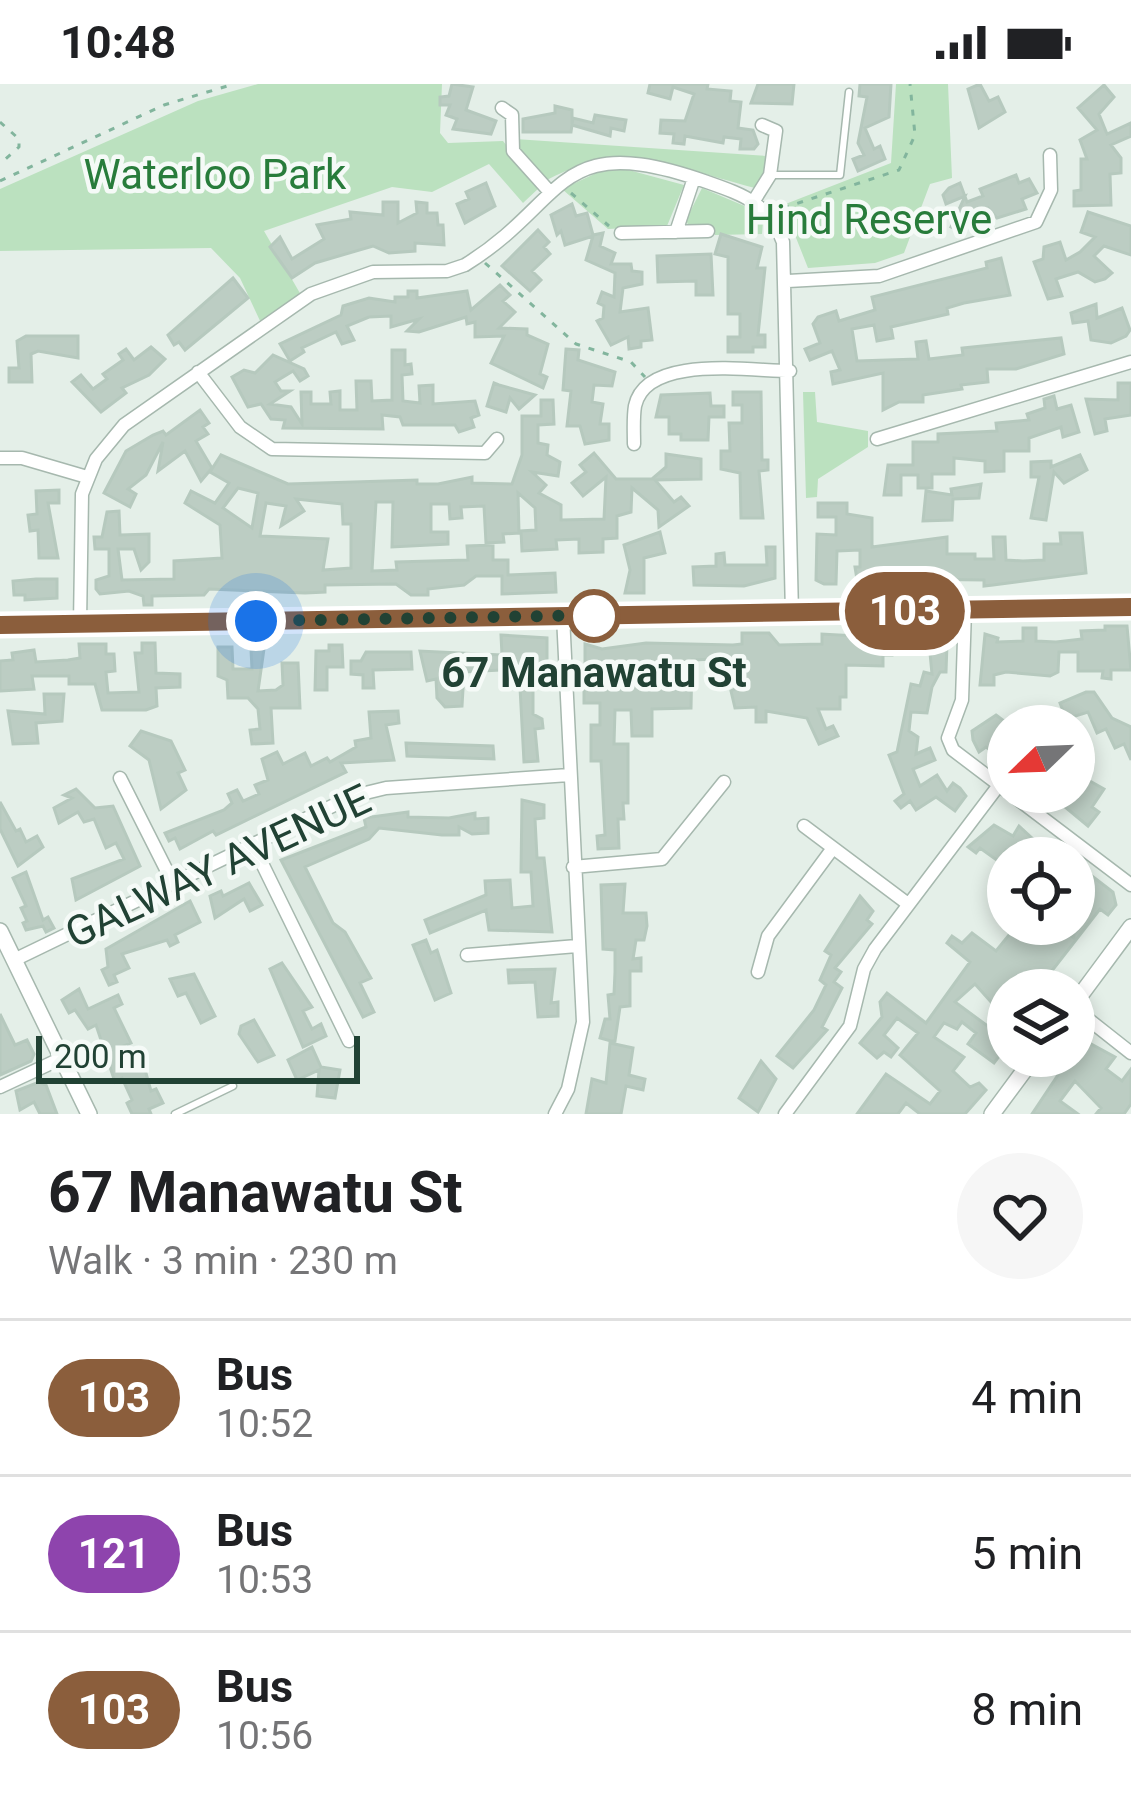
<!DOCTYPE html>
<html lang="en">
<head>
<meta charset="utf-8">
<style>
	body { margin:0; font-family:Roboto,sans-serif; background:#f6f6f6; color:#202124; height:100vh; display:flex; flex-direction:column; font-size:45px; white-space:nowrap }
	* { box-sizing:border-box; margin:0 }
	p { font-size:39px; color:#757577 }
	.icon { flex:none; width:66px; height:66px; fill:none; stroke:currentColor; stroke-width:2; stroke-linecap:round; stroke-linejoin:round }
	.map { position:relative; height:1030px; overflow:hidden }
	.panel { display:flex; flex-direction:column; background:#fff; flex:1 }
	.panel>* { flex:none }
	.badge { padding:0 24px; border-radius:39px; font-size:42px; line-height:78px }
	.needle { width:78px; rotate:247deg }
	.buttons { position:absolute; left:987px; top:621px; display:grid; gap:24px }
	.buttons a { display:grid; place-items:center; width:108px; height:108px; border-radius:50%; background:#fff; box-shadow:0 6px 18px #0003; font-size:60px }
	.scale { position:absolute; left:36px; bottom:30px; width:324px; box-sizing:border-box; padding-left:12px; border:6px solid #214234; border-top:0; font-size:33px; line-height:42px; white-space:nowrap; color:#214234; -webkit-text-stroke:9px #f5faf7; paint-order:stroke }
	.you { position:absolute; width:60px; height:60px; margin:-30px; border:9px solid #fff; border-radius:50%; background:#1a73e8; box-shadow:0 0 0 18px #1a73e833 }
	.map>.badge { position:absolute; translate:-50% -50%; box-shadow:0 0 0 6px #fff }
	.round { display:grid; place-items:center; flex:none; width:126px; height:126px; border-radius:63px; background:#f6f6f6 }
	.headline { display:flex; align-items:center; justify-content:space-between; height:204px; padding:0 48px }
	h1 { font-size:57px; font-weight:700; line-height:90px }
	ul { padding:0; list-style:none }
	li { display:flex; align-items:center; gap:36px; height:156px; padding:0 48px; border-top:3px solid #e0e0e0 }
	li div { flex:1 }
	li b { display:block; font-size:45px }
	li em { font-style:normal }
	li .badge { min-width:132px; font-weight:700; text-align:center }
	.status { display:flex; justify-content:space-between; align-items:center; height:84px; padding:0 60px; background:#fff; direction:ltr }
	.status svg { height:33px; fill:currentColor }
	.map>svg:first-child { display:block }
	.green { fill:#bbe1bf }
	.building { fill:#bccdc3; stroke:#b6c9be; stroke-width:3; fill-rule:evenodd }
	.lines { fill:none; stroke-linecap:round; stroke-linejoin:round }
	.service-casing { stroke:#a6b8ae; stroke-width:9 }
	.minor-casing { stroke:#a6b8ae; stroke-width:15 }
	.tertiary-casing { stroke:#a6b8ae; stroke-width:18 }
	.path { stroke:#82b59d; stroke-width:3; stroke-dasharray:6 9; stroke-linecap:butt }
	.service { stroke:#fff; stroke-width:6 }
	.minor { stroke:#fff; stroke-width:12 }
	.tertiary { stroke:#fff; stroke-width:15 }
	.line-casing { stroke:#fff; stroke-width:27 }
	.line { stroke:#8b5e3c; stroke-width:18 }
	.walk { stroke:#214234; stroke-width:12; stroke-dasharray:0 21.6 }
	.stop-dot { fill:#fff; stroke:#8b5e3c; stroke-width:6 }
	.labels { text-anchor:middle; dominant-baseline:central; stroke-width:9; stroke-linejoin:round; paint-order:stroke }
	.park-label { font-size:42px; fill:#287c3b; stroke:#f5faf7 }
	.stop-label { font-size:42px; font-weight:bold; fill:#214234; stroke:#f5faf7 }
	.street-label { font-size:42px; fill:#214234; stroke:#f5faf7 }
</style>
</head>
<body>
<div class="status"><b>10:48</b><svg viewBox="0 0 49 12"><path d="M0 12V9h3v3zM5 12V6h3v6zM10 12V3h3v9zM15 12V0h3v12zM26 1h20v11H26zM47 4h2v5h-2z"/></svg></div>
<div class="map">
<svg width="1131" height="1030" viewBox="0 0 1131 1030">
	<rect width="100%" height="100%" fill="#e4efe8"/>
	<path class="green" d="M258,0H442L440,49L448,59L503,57L540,103L523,119L489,80L432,108L392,103L264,147L301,211L261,239L240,194L211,164L0,167V105L198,17Z
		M896,0H948L952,94L930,100L904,169L875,179L808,184L783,121L891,79Z
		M515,55L767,72L765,92L755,104C679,84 618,56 545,97L516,65Z
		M625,85L684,101L667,142L608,145L562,105L603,86Z
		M702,104L754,126L763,137L762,150L715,151L714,143H689L686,136Z
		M803,308H815L817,338L868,347V363L818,395L817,413L806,414Z"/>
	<path class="building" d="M452,0L473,3L466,26L496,37L491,50L453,45L457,35L446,31L450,21H440V13L449,12Z
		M650,0H708L707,5L731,7L730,17L741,18L738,44L753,46L758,60L754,65H740L741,55L724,53L723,59L685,52L684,60L673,59L674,50L660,49L661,36L685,37L694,10L673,3L670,15L648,9Z
		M758,0H794L792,20L751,19Z
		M860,0H891L889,33L865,44L874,65L880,62L885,75L858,87L853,75L864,71L858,59L867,13L859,12Z
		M980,0L989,17L998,13L1005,28L979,44L968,5Z
		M1104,1L1114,13L1099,30L1107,50L1131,39V52L1111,61L1121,74V89L1110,90L1111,121L1074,122V107L1081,106V75H1087L1080,56L1097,46L1078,24Z
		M555,22L572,26V40L573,34L593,39L595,31L626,36L624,47L611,44L610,52L572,41L571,48H523V35L555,29Z
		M1016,91L1019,99L1029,95L1037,109L1022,115L1026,125L997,134L988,124L967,131L961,147L951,143L965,112L946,120L943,111L949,104L960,99L967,118L983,112L980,105Z
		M486,99L495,122L465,139L457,120L469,115L466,108Z
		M383,118H398V139L417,129L416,118L427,119V129H437L438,141H443L444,161L415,159V167L389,169L373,162L315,179L292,194L270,163L280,153L292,175L324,155L317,141L351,135L350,128L383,131Z
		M572,120L576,132L587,129L593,151L603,149L600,162L615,169L611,180H631L632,187L642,188V200L623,204L620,228L648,224L652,256L641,257V263L629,265L628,253L611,261L597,237L603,234L604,222L598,219L602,208L614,213L615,189L586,176L593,152L565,161L561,147L557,151L551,131Z
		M1088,128L1131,142V171L1104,162L1094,172L1112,189L1105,195L1095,198L1078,188L1056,195L1062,212L1048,215L1034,178L1043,175L1044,163L1060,158L1066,176L1080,168L1095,153L1081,148Z
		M538,146L549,158L544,163L550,170L532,187L541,196L530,207L502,182Z
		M721,150L762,163L757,184H765L758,251H765V263H753V268H728V253H740V230H728V173L715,170Z
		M711,170L713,211H696V197L658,198L657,172Z
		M1001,174L1010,211L964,219L947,224L948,230L891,243L893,254L877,257L874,241L852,245L857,277L918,275L916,258L926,257L929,275L963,271L962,264L1061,254L1064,270L1016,285H987L988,298L961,301L962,305L923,311V318H899L883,326V289L833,300L831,288L840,286L832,267L810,276L805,265L820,259L813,240L818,233L836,227L839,237L875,226L872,213L987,184L986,178Z
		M233,194L248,214L185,266L179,258L174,261L168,251Z
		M500,201L510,211L503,217L515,228L499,244L527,245V251L548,260L540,290L547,293L543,304L491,279L504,252L475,253V238L467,240L466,233L419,248L407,247L419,235L391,243V232L369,233L347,242L354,256L342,260L336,248L302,264L304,268L290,277L280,260L341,231L343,222L369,214L395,218V213H408V207H417V214L467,207L471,226Z
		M1096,220L1097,234L1122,224L1130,246L1126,252L1111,259L1091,256L1088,237L1073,239L1071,229Z
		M26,252H78V274L38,267L31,270L32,298H9V284H19L17,257Z
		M151,263L165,275L149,291L122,304L126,309L101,328L72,298L81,291L93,305L107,295L103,290L123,276L119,270L126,265L134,276Z
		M566,265L579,266L578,276L615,288L612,302L594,301L592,318L603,320L600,340H609V356L585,360L580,342H567L571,307L563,306Z
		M392,266H405V281L411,280L412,290L402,291L403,317L420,319L419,302L433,301V320L475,317L479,331L471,334L474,343L459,348L455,341H403L400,333L382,331L383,345L283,344L285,336L271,335L261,320L248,323L232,293L244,286L255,289L273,271L304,285L308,292L300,297L293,287L275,298L281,307H290L270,320L291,323L302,340L301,308H311V320H331L330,308L340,307V326H357L356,297H371L372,317L392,316Z
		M494,299L499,301L535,311L519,325L510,314L506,328L487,322Z
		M1118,299H1131V331L1105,335L1107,347L1095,350L1086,315L1118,316Z
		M733,308H761L762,376H768V386L759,387L763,434H741L740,389L721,385V367H730L729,339H742V321H733Z
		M710,309L711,322H724V333H709L708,356H681V350H669V333H656L661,311Z
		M1054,312L1057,325L1071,321L1079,348L1063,353L1061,343L1029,354V367H1004V387L985,388V377L954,374V390H932V404H918V391H901V411H884L888,381H913V358H938V350L997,347L996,339L1029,336L1027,330L1045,324L1044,315Z
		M541,316H553L554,340L538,341V359L548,361L547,371L560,378L558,392L532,388L546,401L539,409L561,421V436L604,435L606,393L583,412L572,399L586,388L580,381L594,369L616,395H652L666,383V370L701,375V395L655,396L674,418L681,413L689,422L659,443L658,426L632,404L631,428L617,432V454L603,455V468L579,469V455L556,456L557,465L522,467L521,447L536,446L535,424L518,409L519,449L503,450L504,458L486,459L484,422L461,423L462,434L450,435L449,420H431V448H448V460L392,463L393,418H376L372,487L397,486L396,478L468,476L467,462L493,461V476H508V491L555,489L556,508L502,510V492H476L464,501L428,505V511H411L396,500L325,501V508L305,509L209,505L204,511L152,512V521H144L143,512L129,507L100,510L96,505V496L109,492V465H95L94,453H102L107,428L119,427L120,451L149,450V478L141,486L134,465H118L122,496L174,495V477L222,474L220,441L185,419L191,407L215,419L229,399L210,388L221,371L288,400L417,396V400H438L472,393V399L512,400L522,371V332H541ZM238,404L258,409L252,444L223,424ZM296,415L342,420L343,440H351V484L323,486L328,455L260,452L266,419L286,422L281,442L304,427Z
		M200,326L209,339L203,343L208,350L196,357L212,384L201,397L185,367L158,387L163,358L146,391L128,405L136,410L130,423L104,409L126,367L153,351L163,347L166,351Z
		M1080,371L1087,386L1064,399L1054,388L1046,436L1031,434L1039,393H1031V378L1051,377V383Z
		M981,400L979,414L953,415L952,436L923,437L926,407L952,411L951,405Z
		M59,406V419H48L58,474H39L38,446L30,447L28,431L37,430L36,407Z
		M818,419H847V430L872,434V463L947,453V470H975V475H994L993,453H1005L1006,476L1023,477L1044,476V460H1061L1060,449H1082L1086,489L993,501L984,502V496L905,495V508H891V497H870V508H859L855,483H860V466L837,467L836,500H824L816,496L817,450L836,451V433H818Z
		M660,448L665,469L644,474V509H625L630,486L624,461Z
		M766,463H775V494L744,502L694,501L693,483L716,482V470L724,469L725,481H767Z
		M36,495H57V514L25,516V511H14L13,497Z
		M1105,542H1127L1131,586H1111V595L1102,594L1103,587H1078V568H1059L1058,588L1050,592L1006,588L994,591V601H980L985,550L998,554L997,558L1023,557V544H1036V557L1056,558L1082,555L1081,547L1105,546Z
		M928,548H940V560H947L946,588H940L932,603L927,629L911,628L909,647L918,653L916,670L930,664L935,676L913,685L920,702L937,691L947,707L953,699L960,704L966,712L955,727L936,713L916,726L910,717L901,724L895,717L904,710L889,671L897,668L911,600L920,602L924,588L932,590Z
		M742,549H769L779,561L822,560V550L892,554V571H883V582L846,581V613H840V625H818L826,645L833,642L838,652L819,660L807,634L766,627V638H756V623L735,624L731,607L742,601V574L692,576L691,624L652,625V652H632L631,626H615L614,660H628V719H623L624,735H618L619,764L598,765L597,752L605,751L603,715L601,677H591V641H600V619H584V603L626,601L625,580L585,585V560L602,565L646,559L733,561L742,560Z
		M501,551L547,554V583H538V601H533V630L542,635L543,644L535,645L538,677L524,678L519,585L464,588L462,622L445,623L437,614L436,595L427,597L420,567L502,571Z
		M142,559H155L156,589L180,590V603L156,604L157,622L146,626H102L95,600H69V592H32L34,605L0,607V577L13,576L12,569L34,566L36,578L68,576L80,574L79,560H106V570H114L115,587L106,588L108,609L139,608L135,569H142Z
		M329,561H342L343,583H327V606H315L316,567H329Z
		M218,563H232L233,585H252L251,566L264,565L258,607L276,606L283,601L282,579H298L300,624H271L273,659L252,660L250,646L260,645L258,625L248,614H228L227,596L218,592Z
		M366,568H411L412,585L373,586L374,604H363V591L351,590V577H361Z
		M1086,608H1094L1112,634L1131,643V676L1124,660L1115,664L1106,645L1097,649L1088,628L1066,635L1060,619Z
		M44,610H64L62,637L36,639L38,659L13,660L8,627L45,630Z
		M398,627L399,639L386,641L394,676L341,679L346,688L216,751L213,747L180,765L175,754L169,757L165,749L224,726L232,719L228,710L237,706L243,717L259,710L255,701L268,696L262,675L277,668L283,680L305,669L311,682L327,674L330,678L356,663L355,657L371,654L369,628Z
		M996,631L1008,640L1003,651L1008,655V679L986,663L979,668L973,656L972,647Z
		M141,647L171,657L185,686L178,689L186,706L161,725L149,676L130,662Z
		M406,659L493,662L494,675L407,672Z
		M1081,692L1104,705L1092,723L1099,728L1088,742L1047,708H1074Z
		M76,705L95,724L113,722L140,782L76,816L72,795L124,775L116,759L106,764L94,735L84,738L78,728L59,739L54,724L72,714L64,711Z
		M522,716L544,721V734L535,735L537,774H544L552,848L489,846L486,826L430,849L425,836L486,811L485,797L510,796L512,824L533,822L531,788H521Z
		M0,718L16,747L20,745L26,758L37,752L43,763L18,782L0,745Z
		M408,728V733L449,734L475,729V735L488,734V749L472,750L459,743V751H442L379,744L369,755L305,783L333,839L345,848L371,894L360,899L374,928L363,933L281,776L366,743L364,734Z
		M994,741L1013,752L1019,742L1047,768L1042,774H1018L1006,766L998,777L980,764L976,769L968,763Z
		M26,788L43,836L48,833L54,844L46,848L43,842L26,846L23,839L27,837L21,824L26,822L13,794Z
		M1092,792L1113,808L1116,821L1108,831L1100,825L1037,906H1008V937L975,900L955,918L1008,957V971L1003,967L994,979L968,960L976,949L962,938L957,945L944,939L934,953L964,973L953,987L970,1003L979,999L986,1006L965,1030H920L906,1019L898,1030H857L886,990L930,1020L940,1007L900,971L918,949L897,934L884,951L898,964L891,973L884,968L877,974L860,959L882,933L880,918L887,909L926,939L970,878L947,859L952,852L962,859L972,849L996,867L1018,840L1042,854L1048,846L1060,856L1066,848L1074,854V817Z
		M249,799L262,821L250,827L244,815L215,834L210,812L221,807L223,812Z
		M625,800L623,829H646L647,842L644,856H636L633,875L641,874V887H630V922L620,923L615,957H611L600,954L605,935H610L608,911L614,910L615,888V866L603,865L601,801Z
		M860,812L873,827L867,836L872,840L835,884L841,888L834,898L842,904L822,943L827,946L793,984L777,972L814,926L826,901L820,896L831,871L825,867Z
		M190,817L200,838L175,851L178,858L170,862L167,856L122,870L129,884L114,891L117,898L109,901L102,886L108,883L106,865Z
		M426,856L431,869L437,866L451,909L435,916L413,861Z
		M282,879L312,923L303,927L312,945L321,940L326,952L303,963L270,885Z
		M555,885L551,919L558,918V932L538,933L535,898L509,899L508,886Z
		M194,890L215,932L201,939L186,909L178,912L170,895Z
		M79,905L88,925L118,911L122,920L114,924L131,959L121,963L131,981L142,975L151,1007L156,1005L163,1019L149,1025L151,1030H132L127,1019L132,1016L122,994L115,998L96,941L88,945L75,926L69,929L62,916Z
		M0,930L15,961L27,956L34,970L31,977L0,991Z
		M254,936L274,971L258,978L239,950L241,942Z
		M1082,955L1115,973L1106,985L1122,997L1131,985V1020L1124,1030H1096L1101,1024L1075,997L1060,1017L1078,1030H1032Z
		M610,959L633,964L629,991L645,995L643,1006L626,1002L621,1030H586L592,995L606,999Z
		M312,963L321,983L340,986L335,1014L317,1012L319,986L297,996L288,976Z
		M761,977L776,995L758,1028L739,1014Z
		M39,998L46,1001L57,1030H40L34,1018L20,1026L16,1007Z"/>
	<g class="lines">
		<defs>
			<path id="service" d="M770,91H840L849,8
				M175,1030L233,1002"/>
			<path id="minor" d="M502,24L512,31L513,67L548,106
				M755,115L770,91L776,47L762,41
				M676,148L694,94
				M621,149L708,147
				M788,197L879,192L1036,138L1051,106L1050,71
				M198,288L240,343L272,365L485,369L497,355
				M877,355L1131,278
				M634,360C634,348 633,334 635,322C646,270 750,287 790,287
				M0,374H22L87,393
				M965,526L962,616L948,654L953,666L1131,801
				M80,540L82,410L96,375L124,341L311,210L373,188L447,187L465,181C570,116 553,44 707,98C744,111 768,119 783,158L792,529
				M120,694L173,799
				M804,742L908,820
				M253,761L349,957
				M573,783L662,775L724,698
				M467,871L577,862
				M14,876L353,712L386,704L569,691
				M758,888L768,852L833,764
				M1074,924L1131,969
				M0,1003L62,974
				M555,1030L568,1005L583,938L563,532
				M785,1030L850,942L864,885L875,865L999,701"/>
			<path id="tertiary" d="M0,541L1131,523
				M0,847L89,1030
				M1074,920L1131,843
				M992,1030L1035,972"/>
		</defs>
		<use href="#service" class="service-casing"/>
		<use href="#minor" class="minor-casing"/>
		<use href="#tertiary" class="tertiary-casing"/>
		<path class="path" d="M0,38L19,55V63L0,80
			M0,97L164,21L234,0
			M571,109L609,142
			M783,124L899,86L915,51L910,0
			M485,179L576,260L631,278L645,293"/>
		<use href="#service" class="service"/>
		<use href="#minor" class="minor"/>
		<use href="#tertiary" class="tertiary"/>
	</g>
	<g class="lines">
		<defs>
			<path id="line" d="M0,541L1131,523"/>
		</defs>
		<use href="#line" class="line-casing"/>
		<use href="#line" class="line"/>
		<path class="walk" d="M256,537L609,531L594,532"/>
	</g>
	<circle class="stop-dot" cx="594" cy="532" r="24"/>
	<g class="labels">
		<g class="park-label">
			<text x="215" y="90">Waterloo Park</text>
			<text x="869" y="135">Hind Reserve</text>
		</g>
		<g class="stop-label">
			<text x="594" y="588">67 Manawatu St</text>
		</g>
		<g class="street-label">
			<text transform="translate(218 782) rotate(-25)">GALWAY AVENUE</text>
		</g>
	</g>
</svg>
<div class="buttons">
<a><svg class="needle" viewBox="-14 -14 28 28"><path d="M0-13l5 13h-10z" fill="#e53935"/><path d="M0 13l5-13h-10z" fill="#757577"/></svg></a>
<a><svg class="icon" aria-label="locate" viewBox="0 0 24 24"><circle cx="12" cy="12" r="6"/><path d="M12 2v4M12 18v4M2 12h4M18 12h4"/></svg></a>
<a><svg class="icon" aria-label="layers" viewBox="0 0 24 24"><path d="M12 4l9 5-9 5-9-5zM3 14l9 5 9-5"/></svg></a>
</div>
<div class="scale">200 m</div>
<div class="you" style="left:256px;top:537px"></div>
<b class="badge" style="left:905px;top:527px;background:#8b5e3c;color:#fff">103</b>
</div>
<section class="panel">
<div class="headline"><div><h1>67 Manawatu St</h1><p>Walk · 3 min · 230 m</p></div><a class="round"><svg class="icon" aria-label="heart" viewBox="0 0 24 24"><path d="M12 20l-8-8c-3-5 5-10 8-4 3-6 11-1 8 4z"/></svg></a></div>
<ul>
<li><span class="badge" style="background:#8b5e3c;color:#fff">103</span><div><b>Bus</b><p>10:52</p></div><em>4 min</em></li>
<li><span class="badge" style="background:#8e44ad;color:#fff">121</span><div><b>Bus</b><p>10:53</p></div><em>5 min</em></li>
<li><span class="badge" style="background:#8b5e3c;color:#fff">103</span><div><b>Bus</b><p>10:56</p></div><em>8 min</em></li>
</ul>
</section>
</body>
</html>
